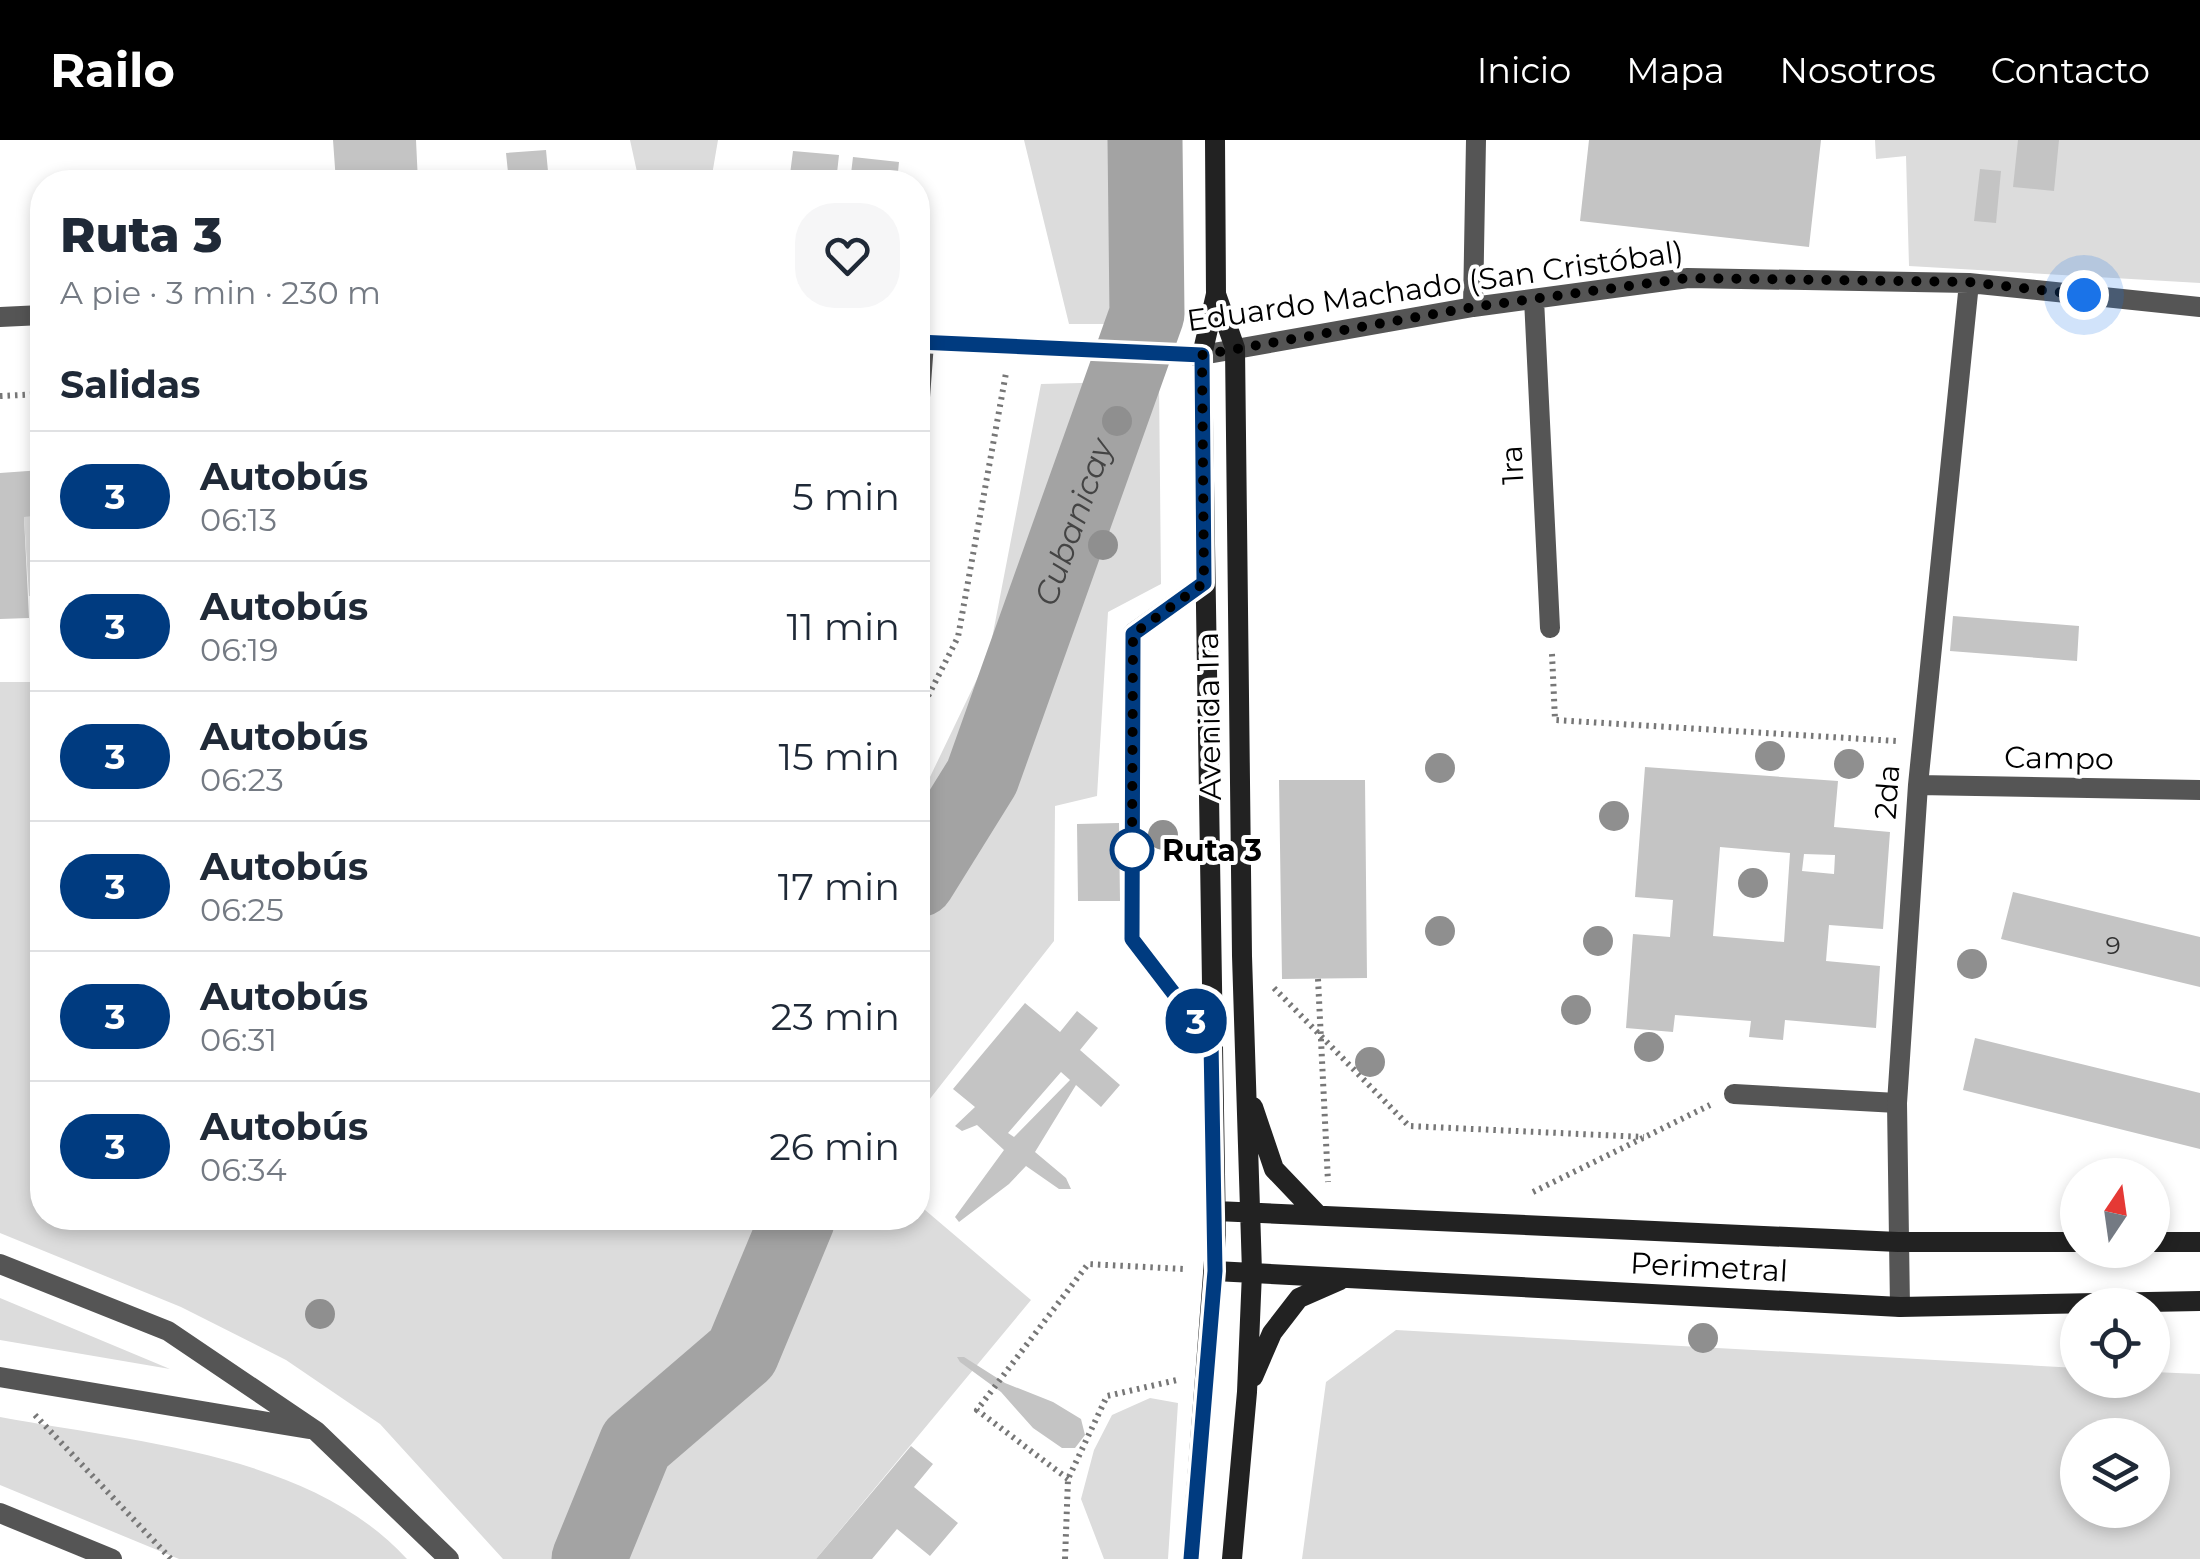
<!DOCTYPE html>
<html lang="es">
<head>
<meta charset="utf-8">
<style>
	body { margin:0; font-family:Montserrat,sans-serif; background:#f6f6f7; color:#1f2937; height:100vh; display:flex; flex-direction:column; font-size:38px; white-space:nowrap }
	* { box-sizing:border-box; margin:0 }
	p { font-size:32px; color:#747a83 }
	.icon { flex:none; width:55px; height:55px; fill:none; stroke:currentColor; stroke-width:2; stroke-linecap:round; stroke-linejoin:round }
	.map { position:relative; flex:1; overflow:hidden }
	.drawer { position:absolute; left:30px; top:30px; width:900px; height:1060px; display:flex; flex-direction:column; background:#fff; border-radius:40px; box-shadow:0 5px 15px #0003 }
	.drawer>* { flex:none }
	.badge { padding:0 20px; border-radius:32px; font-size:35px; line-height:65px }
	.needle { width:65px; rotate:13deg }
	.buttons { position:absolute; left:2060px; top:1018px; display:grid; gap:20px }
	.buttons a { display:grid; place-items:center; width:110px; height:110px; border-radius:50%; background:#fff; box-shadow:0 5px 15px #0003; font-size:50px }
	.you { position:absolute; width:50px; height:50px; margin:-25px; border:8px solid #fff; border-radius:50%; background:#1a73e8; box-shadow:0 0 0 15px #1a73e833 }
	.map>.badge { position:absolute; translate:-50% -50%; box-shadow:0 0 0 5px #fff }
	h2 { padding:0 30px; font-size:38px; line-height:90px }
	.round { display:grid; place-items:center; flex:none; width:105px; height:105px; border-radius:40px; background:#f6f6f7 }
	.headline { display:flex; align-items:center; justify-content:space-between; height:170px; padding:0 30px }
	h1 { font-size:48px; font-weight:800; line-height:75px }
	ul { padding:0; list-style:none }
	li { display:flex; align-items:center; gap:30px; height:130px; padding:0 30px; border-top:2px solid #e0e1e3 }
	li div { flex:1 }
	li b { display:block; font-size:38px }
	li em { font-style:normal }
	li .badge { min-width:110px; font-weight:700; text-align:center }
	header { display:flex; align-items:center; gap:60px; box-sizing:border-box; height:140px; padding:0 50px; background:#000; color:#fff }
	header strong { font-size:48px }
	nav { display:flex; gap:55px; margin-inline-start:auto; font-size:35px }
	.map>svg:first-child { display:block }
	.green { fill:#dcdcdc; fill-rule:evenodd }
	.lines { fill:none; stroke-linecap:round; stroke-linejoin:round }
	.river { stroke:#a3a3a3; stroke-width:75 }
	.building { fill:#c4c4c4; fill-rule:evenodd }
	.path { stroke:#777; stroke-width:6; stroke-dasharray:2.5 5; stroke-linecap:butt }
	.service { stroke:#555; stroke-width:20 }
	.minor { stroke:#555; stroke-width:20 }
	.tertiary { stroke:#555; stroke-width:20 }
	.secondary { stroke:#222; stroke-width:20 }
	.tree { fill:#8f8f8f }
	.line-casing { stroke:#fff; stroke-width:22 }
	.line { stroke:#003b80; stroke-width:15 }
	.walk { stroke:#000; stroke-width:10; stroke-dasharray:0 18 }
	.stop-dot { fill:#fff; stroke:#003b80; stroke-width:5 }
	.labels { text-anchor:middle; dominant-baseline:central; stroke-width:8; stroke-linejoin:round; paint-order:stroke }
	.number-label { font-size:25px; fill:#313131 }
	.street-label { font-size:30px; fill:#000; stroke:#fff }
	.stop-label { font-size:30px; font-weight:bold; fill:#000; stroke:#fff; text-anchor:start }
	.water-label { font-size:32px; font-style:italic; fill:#444; stroke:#fff }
</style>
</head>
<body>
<header>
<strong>Railo</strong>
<nav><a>Inicio</a><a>Mapa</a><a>Nosotros</a><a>Contacto</a></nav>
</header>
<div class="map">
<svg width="2200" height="1419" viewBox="0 0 2200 1419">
	<rect width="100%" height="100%" fill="#fff"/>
	<path class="green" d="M630,0H718L711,41L637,32Z
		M1024,0H1177L1181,184H1069Z
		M1875,0H2200V143L1909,126L1906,16L1876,19Z
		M1159,241L1161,444L1108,472L1097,656L1055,666L1054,801L918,974V662L989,514L1041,244Z
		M42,376V456H29L24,377Z
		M0,542H42V1078H918V1064L1031,1160L816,1419H503L380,1284L286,1220L181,1167L0,1093Z
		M0,1158L170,1229L0,1200Z
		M1396,1190L2077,1228L2078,1240H2152L2153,1232L2200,1234V1419H1302L1326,1242ZM2078,1295H2152V1370H2078Z
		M1150,1258L1178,1263L1168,1419H1104L1081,1359L1094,1310L1112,1275Z
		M0,1277C133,1302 310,1313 407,1419H179L0,1345Z"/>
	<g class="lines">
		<g class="river">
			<path id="s1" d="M918,740L982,637L1147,174L1145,0"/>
			<path d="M589,1419L636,1304L742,1213L798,1078"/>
		</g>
	</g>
	<path class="building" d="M333,0H416L418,42H336Z
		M1589,0H1821L1809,107L1580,81Z
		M2018,0H2059L2054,51L2013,47Z
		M546,10L549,42H509L506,13Z
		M793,11L839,15L836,42H789Z
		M853,17L899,22L897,42H850Z
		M1980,29L2001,31L1996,83L1974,81Z
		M918,67L926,68L920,117L918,116Z
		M42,330V376L24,377L29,478L0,479V333Z
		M1953,476L2079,486L2077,521L1950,511Z
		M1645,627L1838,641L1834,687L1890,692L1883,789L1829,785L1826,821L1880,826L1876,888L1785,880L1783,900L1749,897L1751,881L1675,875L1673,892L1626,888L1633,794L1670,797L1673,760L1635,757ZM1720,707L1790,713L1784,802L1713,796ZM1804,714L1835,715L1834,734L1802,731Z
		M1279,640H1365L1367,838L1282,839Z
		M1119,683L1120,761H1078L1077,684Z
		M2013,752L2200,797V847L2001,799Z
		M1025,863L1060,892L1077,871L1098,888L1080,910L1120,945L1101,967L1076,945L1035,1012L1066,1038L1071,1049H1059L1026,1026L1009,1044L959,1082L955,1077L1004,1010L977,985L962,991L955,986L975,967L953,949ZM1061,932L1070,940L1014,997L1008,993Z
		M1975,898L2200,953V1009L1963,950Z
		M957,1217H964L1005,1243L1053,1262L1081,1279L1085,1295L1075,1308H1062L1033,1288L1001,1252L960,1222Z
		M911,1306L933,1324L914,1347L958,1383L930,1416L897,1389L872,1419H816Z"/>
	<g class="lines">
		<path class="path" d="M0,256L42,254
			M1552,514L1555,580L1896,601
			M918,576L958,497L1006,233
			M1318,839L1328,1042
			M1274,848L1409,986L1644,997
			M1533,1052L1710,965
			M35,1275L171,1419
			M1068,1339L977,1270L1088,1124L1184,1129
			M1065,1419L1068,1339L1107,1256L1177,1240"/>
		<path class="service" d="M918,284L924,203
			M1204,443L1133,493L1132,799L1211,902
			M1734,954L1897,963"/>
		<path class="minor" d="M1534,159L1550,488
			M1473,167L1476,0
			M0,177L42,175
			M918,202L1202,215L1473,167L1688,138L1969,143L2200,167
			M1918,645L2200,650
			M1900,1167L1897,963L1918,645L1969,143
			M0,1373L112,1419"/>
		<path class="tertiary" d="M0,1124L168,1191L316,1291L449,1419
			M0,1237L309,1289"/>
		<path class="secondary" d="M1215,0L1216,154
			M1253,967L1274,1029L1317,1074
			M1216,1071L1898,1102H2078
			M2152,1102H2200
			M1215,1131L1900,1167L2200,1161
			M1253,1237L1272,1193L1299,1158L1340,1140
			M1191,1419L1216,1095L1202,215L1216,154L1235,208L1242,816L1252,1132L1247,1252L1232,1419"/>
	</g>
	<g class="tree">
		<circle cx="1117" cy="281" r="15"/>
		<circle cx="1103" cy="405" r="15"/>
		<circle cx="1770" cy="616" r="15"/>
		<circle cx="1849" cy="624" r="15"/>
		<circle cx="1440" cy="628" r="15"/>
		<circle cx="1614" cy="676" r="15"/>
		<circle cx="1163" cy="695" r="15"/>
		<circle cx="1753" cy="743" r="15"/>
		<circle cx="1440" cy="791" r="15"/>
		<circle cx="1598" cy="801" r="15"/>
		<circle cx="1972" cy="824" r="15"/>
		<circle cx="1576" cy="870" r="15"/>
		<circle cx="1649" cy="907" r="15"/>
		<circle cx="1370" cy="922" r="15"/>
		<circle cx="320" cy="1174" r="15"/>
		<circle cx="1703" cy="1198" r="15"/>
	</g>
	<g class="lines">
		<defs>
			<path id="line" d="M918,202L1202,215L1204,443L1133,494L1132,799L1211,902L1215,1131L1191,1419"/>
		</defs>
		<use href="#line" class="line-casing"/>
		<use href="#line" class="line"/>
		<path class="walk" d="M1132,710V723L1133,494L1204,443L1202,215L1474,167L1688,138L1969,142L2084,155"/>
	</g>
	<circle class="stop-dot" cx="1132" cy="710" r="20"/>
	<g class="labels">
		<g class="number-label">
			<text x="2113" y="805">9</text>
		</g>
		<g class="street-label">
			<text transform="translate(1435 146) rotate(-8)">Eduardo Machado (San Cristóbal)</text>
			<text transform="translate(1512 325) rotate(-93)">1ra</text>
			<text transform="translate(1209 576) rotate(-91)">Avenida 1ra</text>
			<text transform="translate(2059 618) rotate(1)">Campo</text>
			<text transform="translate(1887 652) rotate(-86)">2da</text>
			<text transform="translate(1709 1127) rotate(3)">Perimetral</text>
		</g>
		<g class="stop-label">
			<text x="1162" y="710">Ruta 3</text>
		</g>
		<g class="water-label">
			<text stroke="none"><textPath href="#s1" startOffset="392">Cubanicay</textPath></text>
		</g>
	</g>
</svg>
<div class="buttons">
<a><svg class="needle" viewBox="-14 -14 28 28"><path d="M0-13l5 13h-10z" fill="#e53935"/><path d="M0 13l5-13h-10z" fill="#747a83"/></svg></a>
<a><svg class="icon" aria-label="locate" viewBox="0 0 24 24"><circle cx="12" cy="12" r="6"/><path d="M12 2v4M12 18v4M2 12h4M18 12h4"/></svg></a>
<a><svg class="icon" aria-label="layers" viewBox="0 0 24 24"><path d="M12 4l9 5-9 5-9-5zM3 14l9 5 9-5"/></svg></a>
</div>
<div class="you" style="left:2084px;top:155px"></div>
<b class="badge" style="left:1196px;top:881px;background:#003b80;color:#fff">3</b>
<section class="drawer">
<div class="headline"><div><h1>Ruta 3</h1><p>A pie · 3 min · 230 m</p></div><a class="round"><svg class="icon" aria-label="heart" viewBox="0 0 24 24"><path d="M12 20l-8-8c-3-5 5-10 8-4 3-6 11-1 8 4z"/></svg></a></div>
<h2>Salidas</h2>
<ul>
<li><span class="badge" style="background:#003b80;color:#fff">3</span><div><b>Autobús</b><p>06:13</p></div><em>5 min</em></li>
<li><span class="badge" style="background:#003b80;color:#fff">3</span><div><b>Autobús</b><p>06:19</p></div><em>11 min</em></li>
<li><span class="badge" style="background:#003b80;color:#fff">3</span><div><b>Autobús</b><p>06:23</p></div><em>15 min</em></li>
<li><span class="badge" style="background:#003b80;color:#fff">3</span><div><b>Autobús</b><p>06:25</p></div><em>17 min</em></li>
<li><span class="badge" style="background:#003b80;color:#fff">3</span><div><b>Autobús</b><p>06:31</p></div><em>23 min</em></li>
<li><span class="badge" style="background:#003b80;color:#fff">3</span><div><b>Autobús</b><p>06:34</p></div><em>26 min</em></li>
</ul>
</section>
</div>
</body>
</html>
